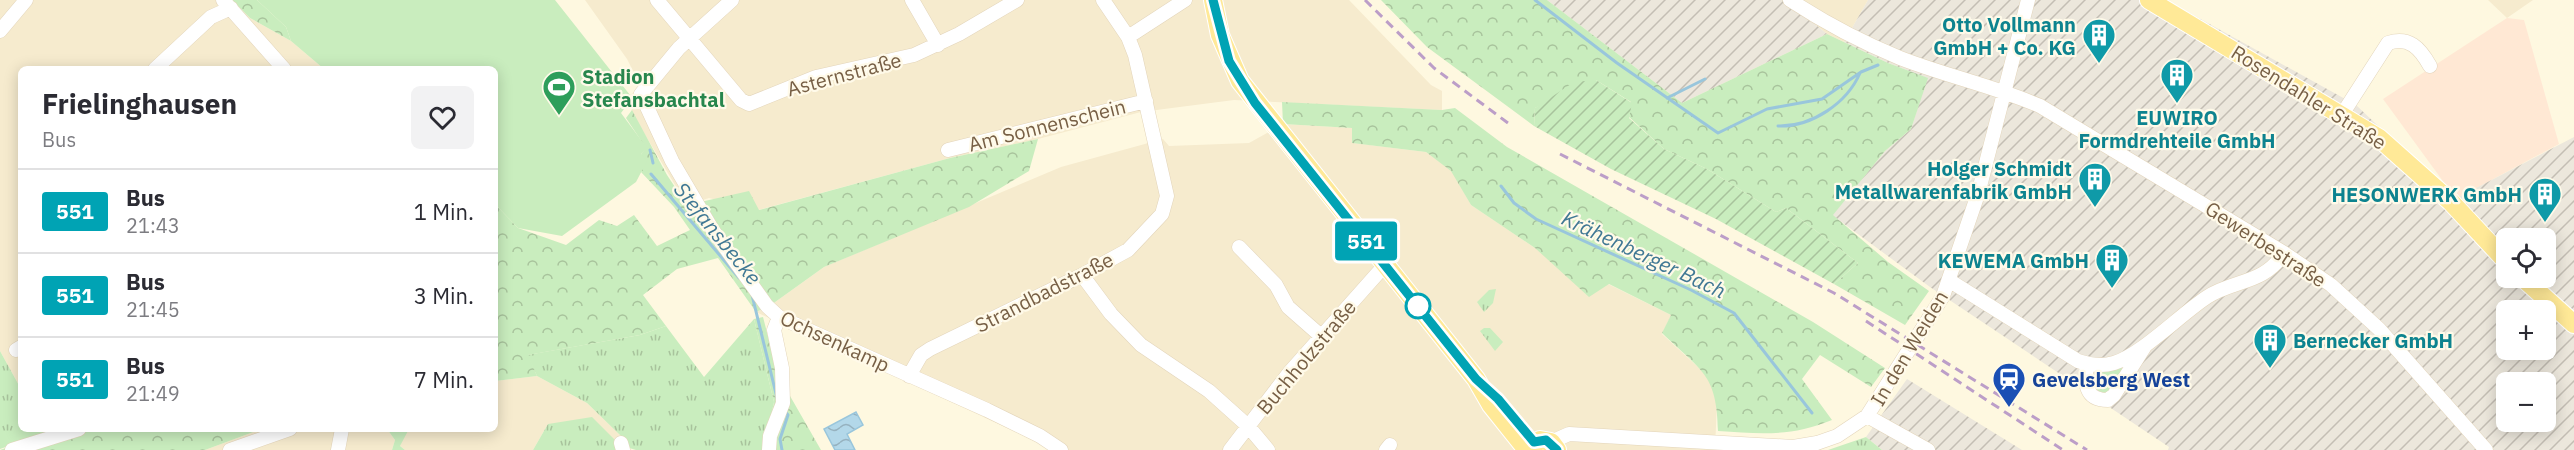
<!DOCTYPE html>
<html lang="de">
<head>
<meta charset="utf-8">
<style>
	body { margin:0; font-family:"IBM Plex Sans",sans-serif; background:#f2f2f3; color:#2b2b33; height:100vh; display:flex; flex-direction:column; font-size:22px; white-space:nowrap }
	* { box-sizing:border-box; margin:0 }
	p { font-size:20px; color:#7c7c81 }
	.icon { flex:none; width:33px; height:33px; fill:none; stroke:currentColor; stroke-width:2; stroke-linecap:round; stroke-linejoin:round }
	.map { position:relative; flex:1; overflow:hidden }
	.side { position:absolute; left:18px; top:66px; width:480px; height:366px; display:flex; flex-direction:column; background:#fff; border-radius:9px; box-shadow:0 3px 15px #0003 }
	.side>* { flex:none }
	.badge { padding:0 12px; border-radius:4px; font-size:21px; line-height:39px }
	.buttons { position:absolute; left:2496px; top:228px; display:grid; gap:12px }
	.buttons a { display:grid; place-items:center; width:60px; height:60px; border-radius:9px; background:#fff; box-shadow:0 3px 15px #0003; font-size:30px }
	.map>.badge { position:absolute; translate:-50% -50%; box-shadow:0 0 0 3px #fff }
	.round { display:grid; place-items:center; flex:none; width:63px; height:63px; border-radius:9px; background:#f2f2f3 }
	.summary { display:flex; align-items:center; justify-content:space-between; height:102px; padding:0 24px }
	h1 { font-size:28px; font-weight:800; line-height:45px }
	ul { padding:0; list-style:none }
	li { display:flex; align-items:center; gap:18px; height:84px; padding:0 24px; border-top:2px solid #e1e1e2 }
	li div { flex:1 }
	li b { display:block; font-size:22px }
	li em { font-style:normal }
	li .badge { min-width:66px; font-weight:700; text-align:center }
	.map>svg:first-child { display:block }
	.residential { fill:#f6ebce }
	.commercial { fill:#ffe8d4 }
	.industrial { fill:url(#industrial-furrows); fill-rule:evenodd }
	.grass { fill:url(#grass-tufts) }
	.forest { fill:url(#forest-crowns) }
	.garden { fill:url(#garden-furrows) }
	.pitch { fill:#c9edbe }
	.water { fill:url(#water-waves); stroke:#99c6dc; stroke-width:1.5 }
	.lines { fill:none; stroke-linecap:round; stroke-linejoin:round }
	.stream { stroke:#99c6dc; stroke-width:3 }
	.minor-casing { stroke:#e3d5bb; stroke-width:15 }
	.major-casing { stroke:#fff; stroke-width:20 }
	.minor { stroke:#fff; stroke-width:14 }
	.major { stroke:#ffe997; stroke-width:18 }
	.rail { stroke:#bc9ec8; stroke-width:3; stroke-dasharray:9 6; stroke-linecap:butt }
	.line-casing { stroke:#fff; stroke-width:14 }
	.line { stroke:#00a3b4; stroke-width:9 }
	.stop-dot { fill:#fff; stroke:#00a3b4; stroke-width:3 }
	.labels { text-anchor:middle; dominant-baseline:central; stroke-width:4.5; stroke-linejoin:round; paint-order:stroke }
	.culture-label { font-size:20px; font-weight:bold; fill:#0d838f; stroke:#fffae9; text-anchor:end }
	.street-label { font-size:20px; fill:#775f45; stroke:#fffae9 }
	.leisure-label { font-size:20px; font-weight:bold; fill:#27864d; stroke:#fffae9; text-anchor:start }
	.transit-label { font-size:20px; font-weight:bold; fill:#164399; stroke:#fffae9; text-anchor:start }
	.water-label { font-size:21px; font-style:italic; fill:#407894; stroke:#fffae9 }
</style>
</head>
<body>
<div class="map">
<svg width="2574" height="450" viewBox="0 0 2574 450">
	<defs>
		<pattern id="industrial-furrows" width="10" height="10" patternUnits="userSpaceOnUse" patternTransform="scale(1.5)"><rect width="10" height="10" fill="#ece7dc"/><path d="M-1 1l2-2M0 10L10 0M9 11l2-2" fill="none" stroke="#c4beb4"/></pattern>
		<pattern id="grass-tufts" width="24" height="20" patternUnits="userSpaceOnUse" patternTransform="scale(1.5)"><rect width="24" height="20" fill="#c9edbe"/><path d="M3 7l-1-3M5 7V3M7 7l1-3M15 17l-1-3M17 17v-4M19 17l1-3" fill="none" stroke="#a8c39c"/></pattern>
		<pattern id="forest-crowns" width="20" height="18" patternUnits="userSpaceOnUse" patternTransform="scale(1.5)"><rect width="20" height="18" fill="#c9edbe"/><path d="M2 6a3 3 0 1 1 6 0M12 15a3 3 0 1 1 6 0" fill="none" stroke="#a8c39c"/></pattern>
		<pattern id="garden-furrows" width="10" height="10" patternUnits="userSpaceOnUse" patternTransform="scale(1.5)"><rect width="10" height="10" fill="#c9edbe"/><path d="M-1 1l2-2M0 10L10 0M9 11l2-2" fill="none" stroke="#a8c39c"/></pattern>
		<pattern id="water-waves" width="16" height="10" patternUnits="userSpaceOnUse" patternTransform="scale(1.5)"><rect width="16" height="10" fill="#b3d8e9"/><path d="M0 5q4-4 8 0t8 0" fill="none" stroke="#96b2bf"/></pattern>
	</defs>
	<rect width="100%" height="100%" fill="#fef8e0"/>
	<path class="residential" d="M0,0H232L250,18L291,41L324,69H21V389L0,351Z
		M585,0H1349L1431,85L1442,91V110L1234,100L1141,112L1038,139L950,158L758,210L709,198L687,205L632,113L630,95L638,90L644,77H636L627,59Z
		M1786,0H1868L1844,42L1827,34Z
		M2488,0H2533L2507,18Z
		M1283,124L1352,128L1353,143L1426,152L1452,171L1471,205L1504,227L1535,248L1671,315L1662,334L1710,378L1717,402L1715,450H1055L756,312L771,305L824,267L1061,167L1163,139L1169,146L1249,143Z
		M537,376L587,403L623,438L619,444L548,424L533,450H405L400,446L404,434L409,429H495V381Z
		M261,429H387L395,440L392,450H205Z"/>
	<path class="commercial" d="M2507,18L2524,20L2559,144L2456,199L2383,99Z"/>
	<path class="industrial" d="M1547,0H1786L1827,34L1682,103Z
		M1868,0H2166L2356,105L2455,199L2574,137V450H2168L2169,447L1930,287L1832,215L1885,151L1911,129L1927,78L1888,63L1844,42ZM2506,238H2546V278H2506ZM2506,310H2546V350H2506ZM2506,382H2546V422H2506Z
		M1907,379L2022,450H1882L1866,437Z"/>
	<path class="grass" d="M1496,289L1493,303L1484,312L1477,302L1489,290Z
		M754,319L774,402L764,450H636L626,447L623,438L587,403L537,376L527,355L640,335L666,326L704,377Z
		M1484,328H1490L1503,342L1495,351L1480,331Z
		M0,351L21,389V429H43L46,433L0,449Z
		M2126,364L2106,395L2092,391L2105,380L2099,372Z
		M592,417L619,444L621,450H533L548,424Z
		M387,429H409L400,446L405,450H392L395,440Z
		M1866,437L1882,450H1828Z"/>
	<path class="forest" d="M232,0H257L286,27L291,41L250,18Z
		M1381,0H1547L1682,103L1827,34L1888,63L1928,78L1911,129L1885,151L1833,215L1888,262L1929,291L1905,325L1834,284L1858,263L1786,208L1776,212L1707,169L1664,149L1629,117L1631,102L1596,80L1535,108L1534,126L1427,47Z
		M1282,102L1442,110L1455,108L1507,147L1813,322L1885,368L1871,387L1820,355L1802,379L1832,420C1791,437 1761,434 1718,431C1717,373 1701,371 1662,333L1671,315L1609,284L1589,297L1535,248L1471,205L1451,171L1426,152L1352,143V128L1283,124Z
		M632,110L667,175L687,205L749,191L759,210L950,158L1038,139L1029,171L969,207L824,267L771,305L756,312L718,258L677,269L643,295L666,326L640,335L528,355L537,376L495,381V204L518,228L566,245L599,220L617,226L634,215L657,246L690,230L674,207L641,172L644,165L641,154L646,148L626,118Z
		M763,317L778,375L821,450H764L774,402L754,319Z
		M61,429H261L205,450H0Z"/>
	<path class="garden" d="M1596,80L1632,103L1629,118L1664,149L1707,169L1776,212L1786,208L1858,263L1834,284L1716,219L1611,169L1534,126L1535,108L1574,82Z"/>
	<path class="pitch" d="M257,0H555L630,95V101L621,113L647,148L641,154L647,161L636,182L562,236L518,228L495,204V69H324L291,41L286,27Z"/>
	<path class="water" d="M856,412L863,425L847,434L855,450H835L824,429Z"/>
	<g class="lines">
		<path class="stream" d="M1535,0L1617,63L1718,133L1767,109L1822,99L1861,72L1878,65
			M1667,98L1705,79
			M1778,126C1812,127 1847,103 1860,73
			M650,150L653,163
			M651,174L739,278
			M1501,186L1514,203L1536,219L1691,290L1734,313L1812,413
			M752,295L778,402
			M782,450L780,439L788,415L784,410"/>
		<defs>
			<path id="minor" d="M223,0L284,69
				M657,0L741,100L749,104L816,77L914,55L959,34L1017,0
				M732,0L679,48L641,94L672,161L712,229L767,306L779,317L987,410L1040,436L1061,450
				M912,0L938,45
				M1790,0C1825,23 1861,42 1900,58C1946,76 1994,86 2040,106L2284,253L2331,285L2379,329L2486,450
				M0,31L26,0
				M1128,37L1185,0
				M155,69L211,17L231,8
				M2343,113L2388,43C2409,36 2420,48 2430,66
				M948,150L1146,101
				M1239,247L1276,285L1288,307L1321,336
				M1082,275L1111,314L1141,345L1209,391L1248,426L1268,450
				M1950,281L2078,361C2090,365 2101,367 2114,363C2141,355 2181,314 2207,297C2235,279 2263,285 2284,253
				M16,350L21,347
				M2087,364C2085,383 2084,400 2108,400L2114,395L2145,346
				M909,376L921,355L930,349L1082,275L1128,250L1162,214L1167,196L1135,55L1128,37L1103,0
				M1867,416L1928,450
				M1551,442L1569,434L1793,447L1817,443L1837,436L1867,416L1943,296L1978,194L2028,0
				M621,443L623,450
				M12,450L79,429
				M230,450L290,429
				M338,450L342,429
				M769,450L770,436L783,403L782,368L774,330L779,317
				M1230,450L1289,373L1385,265
				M1386,450L1390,445"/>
			<path id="major" d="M1213,0L1220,35L1240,81L1476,379L1491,405L1527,450
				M2149,0L2379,138L2451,202L2506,261
				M2523,278L2574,324
				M1527,450L1540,440L1551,442L1557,450"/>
		</defs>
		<use href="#minor" class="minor-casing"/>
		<use href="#major" class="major-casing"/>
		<use href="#minor" class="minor"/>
		<use href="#major" class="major"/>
		<path class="rail" d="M1365,0L1434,68L1512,126
			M1560,154L1834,293L2087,450
			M1866,321L2063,450"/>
	</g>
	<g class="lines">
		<defs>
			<path id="line" d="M1213,0L1229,61L1255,103L1476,379L1498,399L1534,442L1546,440L1557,450"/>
		</defs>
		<use href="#line" class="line-casing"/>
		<use href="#line" class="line"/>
	</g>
	<defs>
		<symbol id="building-pin" viewBox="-11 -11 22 30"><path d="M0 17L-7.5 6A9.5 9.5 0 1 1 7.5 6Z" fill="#0f9aa8" stroke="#fffae9"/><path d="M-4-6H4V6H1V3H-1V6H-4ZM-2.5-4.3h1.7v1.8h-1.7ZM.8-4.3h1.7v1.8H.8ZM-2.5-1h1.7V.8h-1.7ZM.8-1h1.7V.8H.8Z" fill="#fff"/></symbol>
		<symbol id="stadium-pin" viewBox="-11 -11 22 30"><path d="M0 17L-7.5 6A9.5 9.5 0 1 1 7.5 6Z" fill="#2e9e5b" stroke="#fffae9"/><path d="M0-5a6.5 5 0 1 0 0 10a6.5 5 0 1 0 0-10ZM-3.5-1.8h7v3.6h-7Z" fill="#fff"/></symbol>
		<symbol id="station-pin" viewBox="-11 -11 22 30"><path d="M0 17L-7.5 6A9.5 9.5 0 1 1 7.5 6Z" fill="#1a4fb4" stroke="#fffae9"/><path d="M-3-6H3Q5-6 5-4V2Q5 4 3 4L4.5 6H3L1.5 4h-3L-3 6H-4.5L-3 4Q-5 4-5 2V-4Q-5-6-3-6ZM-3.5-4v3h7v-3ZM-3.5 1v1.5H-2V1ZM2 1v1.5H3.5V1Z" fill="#fff"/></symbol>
	</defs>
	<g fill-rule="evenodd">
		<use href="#building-pin" x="2080" y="16" width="38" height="52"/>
		<use href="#building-pin" x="2158" y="56" width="38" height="52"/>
		<use href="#stadium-pin" x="540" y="68" width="38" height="52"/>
		<use href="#building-pin" x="2076" y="160" width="38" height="52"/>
		<use href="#building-pin" x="2526" y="175" width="38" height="52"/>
		<use href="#building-pin" x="2093" y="241" width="38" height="52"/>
		<use href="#building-pin" x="2251" y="321" width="38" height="52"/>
		<use href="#station-pin" x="1990" y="360" width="38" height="52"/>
	</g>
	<circle class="stop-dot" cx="1418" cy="306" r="12"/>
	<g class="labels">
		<g class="culture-label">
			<text x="2076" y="24">Otto Vollmann<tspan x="2076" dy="23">GmbH + Co. KG</tspan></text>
			<text x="2177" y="117" text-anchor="middle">EUWIRO<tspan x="2177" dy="23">Formdrehteile GmbH</tspan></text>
			<text x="2072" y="168">Holger Schmidt<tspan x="2072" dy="23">Metallwarenfabrik GmbH</tspan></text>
			<text x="2522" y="194">HESONWERK GmbH</text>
			<text x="2089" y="260">KEWEMA GmbH</text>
			<text x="2293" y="340" text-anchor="start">Bernecker GmbH</text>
		</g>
		<g class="street-label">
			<text transform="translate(844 74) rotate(-15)">Asternstraße</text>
			<text transform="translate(2309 97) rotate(32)">Rosendahler Straße</text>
			<text transform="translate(1047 125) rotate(-14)">Am Sonnenschein</text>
			<text transform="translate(2266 244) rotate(33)">Gewerbestraße</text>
			<text transform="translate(1044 292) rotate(-27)">Strandbadstraße</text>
			<text transform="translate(835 341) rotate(25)">Ochsenkamp</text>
			<text transform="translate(1909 348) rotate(-59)">In den Weiden</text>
			<text transform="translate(1306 357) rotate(-50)">Buchholzstraße</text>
		</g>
		<g class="leisure-label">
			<text x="582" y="76">Stadion<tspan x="582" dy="23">Stefansbachtal</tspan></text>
		</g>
		<g class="transit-label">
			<text x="2032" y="379">Gevelsberg West</text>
		</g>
		<g class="water-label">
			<text transform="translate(718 233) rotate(51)">Stefansbecke</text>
			<text transform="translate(1644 254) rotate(25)">Krähenberger Bach</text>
		</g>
	</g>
</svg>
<div class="buttons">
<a><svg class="icon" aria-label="locate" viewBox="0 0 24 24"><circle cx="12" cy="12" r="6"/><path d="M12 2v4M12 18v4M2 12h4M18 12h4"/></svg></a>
<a>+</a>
<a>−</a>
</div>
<b class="badge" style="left:1366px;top:241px;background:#00a3b4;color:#fff">551</b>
<section class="side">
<div class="summary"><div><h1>Frielinghausen</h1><p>Bus</p></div><a class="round"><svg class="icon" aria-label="heart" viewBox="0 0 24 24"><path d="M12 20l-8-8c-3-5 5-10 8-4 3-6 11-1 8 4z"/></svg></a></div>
<ul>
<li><span class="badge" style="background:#00a3b4;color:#fff">551</span><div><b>Bus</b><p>21:43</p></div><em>1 Min.</em></li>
<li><span class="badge" style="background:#00a3b4;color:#fff">551</span><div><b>Bus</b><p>21:45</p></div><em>3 Min.</em></li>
<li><span class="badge" style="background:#00a3b4;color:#fff">551</span><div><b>Bus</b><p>21:49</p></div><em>7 Min.</em></li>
</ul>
</section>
</div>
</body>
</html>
